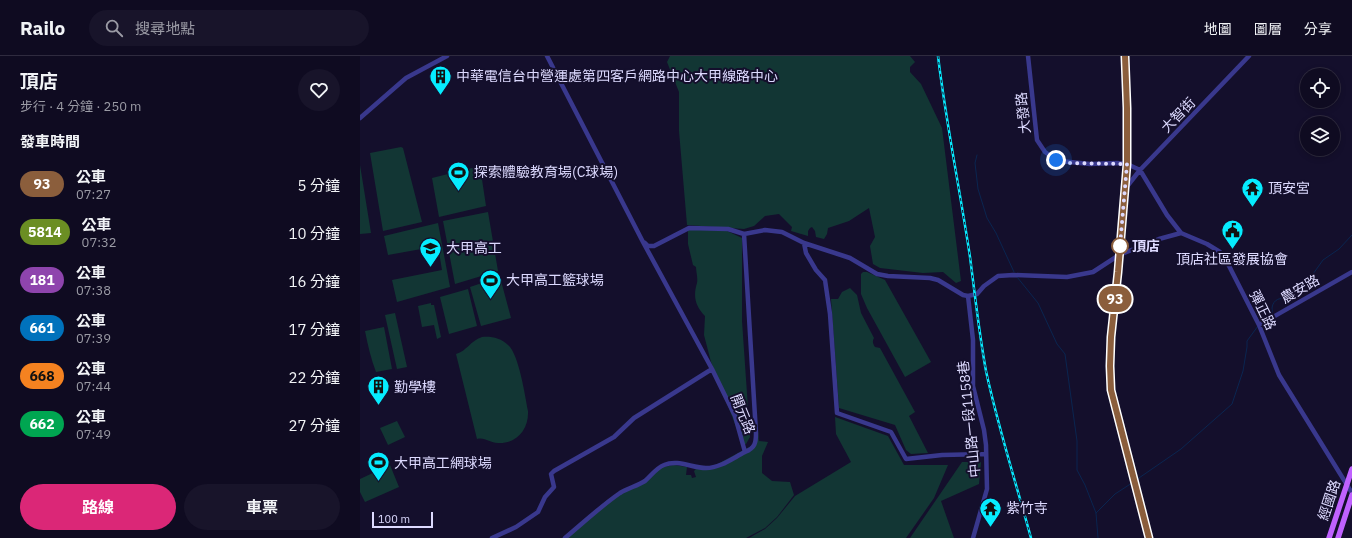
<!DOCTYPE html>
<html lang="zh-TW">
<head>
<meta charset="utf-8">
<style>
	body { margin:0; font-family:"IBM Plex Sans","Noto Sans TC",sans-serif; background:#18142a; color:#f1f3f6; height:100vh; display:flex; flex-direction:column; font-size:15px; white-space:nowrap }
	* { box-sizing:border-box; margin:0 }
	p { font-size:13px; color:#9b9ba5 }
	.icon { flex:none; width:22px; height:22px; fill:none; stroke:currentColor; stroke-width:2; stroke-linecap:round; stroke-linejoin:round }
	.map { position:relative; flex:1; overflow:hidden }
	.details { display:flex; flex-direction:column; background:#0f0b21; width:360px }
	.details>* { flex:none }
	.badge { padding:0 8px; border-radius:13px; font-size:14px; line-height:26px }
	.controls { position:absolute; left:940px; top:12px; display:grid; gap:8px }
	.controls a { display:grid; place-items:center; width:40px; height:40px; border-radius:50%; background:#0f0b21; box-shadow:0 2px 6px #0003,0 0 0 1px #2f2b3f; font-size:20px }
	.scale { position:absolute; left:12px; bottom:10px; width:61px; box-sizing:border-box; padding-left:4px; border:2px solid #dddaff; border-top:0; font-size:11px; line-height:14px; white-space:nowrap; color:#dddaff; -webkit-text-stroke:3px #140f2c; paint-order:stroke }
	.you { position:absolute; width:20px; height:20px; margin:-10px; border:3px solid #fff; border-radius:50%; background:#1a73e8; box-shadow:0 0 0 6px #1a73e833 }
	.map>.badge { position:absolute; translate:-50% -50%; box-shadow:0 0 0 2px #fff }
	h2 { padding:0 20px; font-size:15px; line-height:36px }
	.round { display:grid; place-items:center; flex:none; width:42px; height:42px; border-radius:21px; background:#18142a }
	.head { display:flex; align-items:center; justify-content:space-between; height:68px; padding:0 20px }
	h1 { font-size:19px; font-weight:700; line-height:30px }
	.cta { display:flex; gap:8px; margin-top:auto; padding:8px 20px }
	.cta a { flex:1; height:46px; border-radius:24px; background:#db2777; color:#fff; font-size:16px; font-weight:700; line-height:46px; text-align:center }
	.cta a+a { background:#18142a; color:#f1f3f6 }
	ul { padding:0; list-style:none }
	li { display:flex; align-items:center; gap:12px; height:48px; padding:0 20px }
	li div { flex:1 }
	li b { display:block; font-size:15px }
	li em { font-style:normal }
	li .badge { min-width:44px; font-weight:700; text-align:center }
	header { display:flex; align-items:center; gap:24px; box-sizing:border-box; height:56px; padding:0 20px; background:#0f0b21; border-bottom:1px solid #2f2b3f }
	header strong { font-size:19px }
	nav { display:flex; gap:22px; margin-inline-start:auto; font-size:14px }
	.search { width:280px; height:36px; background:#18142a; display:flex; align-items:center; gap:10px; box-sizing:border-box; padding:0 14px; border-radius:22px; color:#9b9ba5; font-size:15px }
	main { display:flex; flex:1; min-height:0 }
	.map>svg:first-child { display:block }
	.green { fill:#123634 }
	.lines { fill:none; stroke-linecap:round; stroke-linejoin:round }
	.stream { stroke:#0a2550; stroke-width:1 }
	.minor { stroke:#39388d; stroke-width:4.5 }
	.major { stroke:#c061ff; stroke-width:5.5 }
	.rail-casing { stroke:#06ecff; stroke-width:2.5 }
	.rail { stroke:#140f2c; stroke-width:1; stroke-dasharray:3; stroke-linecap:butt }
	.line-casing { stroke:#fff; stroke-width:9 }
	.line { stroke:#8b5e3c; stroke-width:6 }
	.walk { stroke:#dddaff; stroke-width:4; stroke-dasharray:0 7.2 }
	.stop-dot { fill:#fff; stroke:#8b5e3c; stroke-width:2 }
	.labels { text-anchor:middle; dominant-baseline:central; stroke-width:4; stroke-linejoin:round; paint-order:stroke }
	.poi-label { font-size:14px; fill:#dddaff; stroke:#140f2c; text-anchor:start }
	.street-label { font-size:14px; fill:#dddaff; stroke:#140f2c }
	.stop-label { font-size:14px; font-weight:bold; fill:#dddaff; stroke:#140f2c; text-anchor:start }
</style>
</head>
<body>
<header>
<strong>Railo</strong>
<div class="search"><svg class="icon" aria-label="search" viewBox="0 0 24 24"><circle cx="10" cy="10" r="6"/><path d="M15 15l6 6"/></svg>搜尋地點</div>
<nav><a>地圖</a><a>圖層</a><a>分享</a></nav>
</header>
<main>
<section class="details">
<div class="head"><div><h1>頂店</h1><p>步行 · 4 分鐘 · 250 m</p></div><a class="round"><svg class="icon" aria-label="heart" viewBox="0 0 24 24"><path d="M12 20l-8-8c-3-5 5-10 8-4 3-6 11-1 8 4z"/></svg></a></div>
<h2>發車時間</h2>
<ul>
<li><span class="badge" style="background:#8b5e3c;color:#fff">93</span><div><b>公車</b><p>07:27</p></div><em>5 分鐘</em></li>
<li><span class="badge" style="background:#6b8e23;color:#fff">5814</span><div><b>公車</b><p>07:32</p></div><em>10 分鐘</em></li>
<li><span class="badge" style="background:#8e44ad;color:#fff">181</span><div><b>公車</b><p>07:38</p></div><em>16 分鐘</em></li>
<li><span class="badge" style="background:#0072bc;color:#fff">661</span><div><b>公車</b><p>07:39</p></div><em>17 分鐘</em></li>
<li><span class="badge" style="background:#f58220;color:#111">668</span><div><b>公車</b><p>07:44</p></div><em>22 分鐘</em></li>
<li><span class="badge" style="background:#00a651;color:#fff">662</span><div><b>公車</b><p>07:49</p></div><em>27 分鐘</em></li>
</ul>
<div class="cta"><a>路線</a><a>車票</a></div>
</section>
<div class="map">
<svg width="992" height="482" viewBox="0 0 992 482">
	<rect width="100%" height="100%" fill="#140f2c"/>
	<path class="green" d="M310,0H550L555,6L550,11V16L561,28L582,72L601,225L596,227L583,216L563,217L520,212L513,208L510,190L515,181L509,152L489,165L468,172L467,178L464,183L456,181L455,175L452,171L450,172L448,175V180L431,175L432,171L419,158L405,160L394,170L384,173L327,169L319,75V36L307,6Z
		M41,91L43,92L62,166L23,175L10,97Z
		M0,109L11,177L0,178Z
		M120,110L126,150L79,161L72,122Z
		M128,156L138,215L95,228L83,165Z
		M78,167L90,231L37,246L32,224L82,214L78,190L28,199L24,180Z
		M328,173L365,174L382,182V265L390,381L386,388L383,389L351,306L344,279L345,260C335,250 333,240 337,227C338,222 336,215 336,211L333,209L328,188Z
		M503,216H507L525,224L571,306L545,321L507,252L501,238V218Z
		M140,221L151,262L121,270L110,231Z
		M490,232L497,239L501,257L514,282C512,285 513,288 515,291L520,292L555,356L549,360L568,397L551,398L546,394L535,369L479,352L471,243H478L482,236Z
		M108,233L117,270L89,278L80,241Z
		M71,247V249H74L81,281L77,283L74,269L62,271L58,250Z
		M35,257L47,311L37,313L25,259Z
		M24,271L32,313L16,316C11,303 8,290 5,275Z
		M122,281C131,280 141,282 148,289C159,298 165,340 168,355C169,373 157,388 138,387C130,387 125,381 117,383L96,298C107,295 110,285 122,281Z
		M395,344L399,385L408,386L402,400V417L412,425L430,426L434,439L417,461L405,472L386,482H203L247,444L283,426L299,412L314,409L327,411L326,419H331L332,422L336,421L334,415L337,412H350L391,390L394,387Z
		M475,361L528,380L544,409H588L574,442L546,482H389L405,473L417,462L435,440L491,406L476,378Z
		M37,365L45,381L28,389L20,372Z
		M602,406H621L619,428L581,445L594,482H550Z
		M30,409L39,431L5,446L0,436V423Z"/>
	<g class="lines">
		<path class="stream" d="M617,99L615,107L618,133L627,162L636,177L654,216
			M657,221L678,247L697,288L705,298L717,385V414L725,429L736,457L738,482
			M906,262L912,258C913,256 912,254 912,252C913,243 921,241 928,243L938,236L948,225L963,204L979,193L992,179
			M776,424L821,393L872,348L883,315L887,291V285L898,270
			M736,457L755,438L772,427"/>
		<path class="minor" d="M187,0L283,186L352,313L375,360L385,396C373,402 360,412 346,412C332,412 318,403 304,409C296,412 291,420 285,425C277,430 268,432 260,437C241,450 223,467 205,482
			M668,0L677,84L685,96L692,101L700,105L730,108L757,107L767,108L780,114L807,159L821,177L847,188L860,196L866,204L899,269L919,319L992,437
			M765,0L767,51V108L758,216L751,281L750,309L751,334L789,482
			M0,62L46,22L87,0
			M765,133L780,114L889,0
			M384,178L396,377C396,387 395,392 385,396
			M285,187L288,190H294L329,172L368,173L384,178L405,174L422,176L444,187L490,202L517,218L528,220L570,222L578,224L603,239L608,240L617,238L624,230L638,220L653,219L707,221L733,216L759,199L799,183L821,177
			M444,187L446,197L456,214L465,224L470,258L477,357L531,376L546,403L582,399L626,398
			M608,240L613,284V330L624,374L626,389L627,433L613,482
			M899,269L992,216
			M132,482L156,471L178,456L185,441L194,431L191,418L194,415L254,381L274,362L352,313"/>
		<path class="major" d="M969,482L992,413
			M978,482L992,439"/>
		<defs>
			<path id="rail" d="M578,0C586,67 600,134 610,201C615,239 619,277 626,315C638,371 656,427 671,482"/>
		</defs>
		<use href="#rail" class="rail-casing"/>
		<use href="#rail" class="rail"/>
	</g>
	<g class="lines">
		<defs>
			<path id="line" d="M765,0L767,52V108L758,216L751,281L750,310L751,334L789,482"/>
		</defs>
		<use href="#line" class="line-casing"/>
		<use href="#line" class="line"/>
		<path class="walk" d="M696,104L708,107L767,108L760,190"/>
	</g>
	<defs>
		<symbol id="building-pin" viewBox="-11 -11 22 30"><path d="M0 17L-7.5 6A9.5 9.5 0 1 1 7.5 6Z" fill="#06ecff" stroke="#140f2c"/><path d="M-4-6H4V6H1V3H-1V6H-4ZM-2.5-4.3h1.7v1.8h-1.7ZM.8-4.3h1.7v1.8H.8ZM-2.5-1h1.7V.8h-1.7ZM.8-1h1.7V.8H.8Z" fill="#111"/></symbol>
		<symbol id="stadium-pin" viewBox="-11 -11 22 30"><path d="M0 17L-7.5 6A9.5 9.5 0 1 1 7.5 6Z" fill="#06ecff" stroke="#140f2c"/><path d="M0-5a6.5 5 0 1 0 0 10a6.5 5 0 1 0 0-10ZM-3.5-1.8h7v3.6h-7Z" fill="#111"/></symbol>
		<symbol id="temple-pin" viewBox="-11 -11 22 30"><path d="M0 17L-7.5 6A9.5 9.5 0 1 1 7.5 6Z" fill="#06ecff" stroke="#140f2c"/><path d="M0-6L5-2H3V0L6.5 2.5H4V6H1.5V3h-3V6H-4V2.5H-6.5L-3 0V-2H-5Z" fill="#111"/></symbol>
		<symbol id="civic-pin" viewBox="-11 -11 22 30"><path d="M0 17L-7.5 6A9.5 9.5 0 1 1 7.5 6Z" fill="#06ecff" stroke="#140f2c"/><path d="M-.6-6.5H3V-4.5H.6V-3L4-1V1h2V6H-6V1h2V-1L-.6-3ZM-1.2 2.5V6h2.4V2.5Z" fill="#111"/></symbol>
		<symbol id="school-pin" viewBox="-11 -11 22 30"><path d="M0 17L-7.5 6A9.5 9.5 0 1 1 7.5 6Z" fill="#06ecff" stroke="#140f2c"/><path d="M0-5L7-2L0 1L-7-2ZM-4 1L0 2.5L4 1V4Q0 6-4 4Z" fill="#111"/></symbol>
	</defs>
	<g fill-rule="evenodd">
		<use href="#building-pin" x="68" y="8" width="25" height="34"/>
		<use href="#stadium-pin" x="86" y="104" width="25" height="34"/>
		<use href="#temple-pin" x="880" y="120" width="25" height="34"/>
		<use href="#civic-pin" x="860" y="162" width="25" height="34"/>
		<use href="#school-pin" x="58" y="180" width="25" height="34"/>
		<use href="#stadium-pin" x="118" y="212" width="25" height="34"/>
		<use href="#building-pin" x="6" y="318" width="25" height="34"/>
		<use href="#stadium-pin" x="6" y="394" width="25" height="34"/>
		<use href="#temple-pin" x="618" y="440" width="25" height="34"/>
	</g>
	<circle class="stop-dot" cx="760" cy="190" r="8"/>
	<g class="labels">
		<g class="poi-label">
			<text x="96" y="20">中華電信台中營運處第四客戶網路中心大甲線路中心</text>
			<text x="114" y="116">探索體驗教育場(C球場)</text>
			<text x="908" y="132">頂安宮</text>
			<text x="86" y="192">大甲高工</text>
			<text x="872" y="203" text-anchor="middle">頂店社區發展協會</text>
			<text x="146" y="224">大甲高工籃球場</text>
			<text x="34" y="331">勤學樓</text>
			<text x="34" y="407">大甲高工網球場</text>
			<text x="646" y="452">紫竹寺</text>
		</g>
		<g class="street-label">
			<text transform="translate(663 57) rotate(-96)">大發路</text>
			<text transform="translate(818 59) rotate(-46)">大智街</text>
			<text transform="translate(940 233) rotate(-30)">農安路</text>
			<text transform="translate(903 254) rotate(64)">彈正路</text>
			<text transform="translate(383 358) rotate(68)">開元路</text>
			<text transform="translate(609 363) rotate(-96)">中山路一段1158巷</text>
			<text transform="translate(969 444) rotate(-72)">經國路</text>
		</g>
		<g class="stop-label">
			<text x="772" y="190">頂店</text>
		</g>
	</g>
</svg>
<div class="controls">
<a><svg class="icon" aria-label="locate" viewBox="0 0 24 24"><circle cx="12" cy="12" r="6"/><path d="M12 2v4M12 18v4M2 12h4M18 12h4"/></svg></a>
<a><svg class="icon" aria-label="layers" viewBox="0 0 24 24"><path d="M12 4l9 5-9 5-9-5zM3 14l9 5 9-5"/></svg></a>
</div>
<div class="scale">100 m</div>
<div class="you" style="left:696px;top:104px"></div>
<b class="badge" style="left:755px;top:243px;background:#8b5e3c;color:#fff">93</b>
</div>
</main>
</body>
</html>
